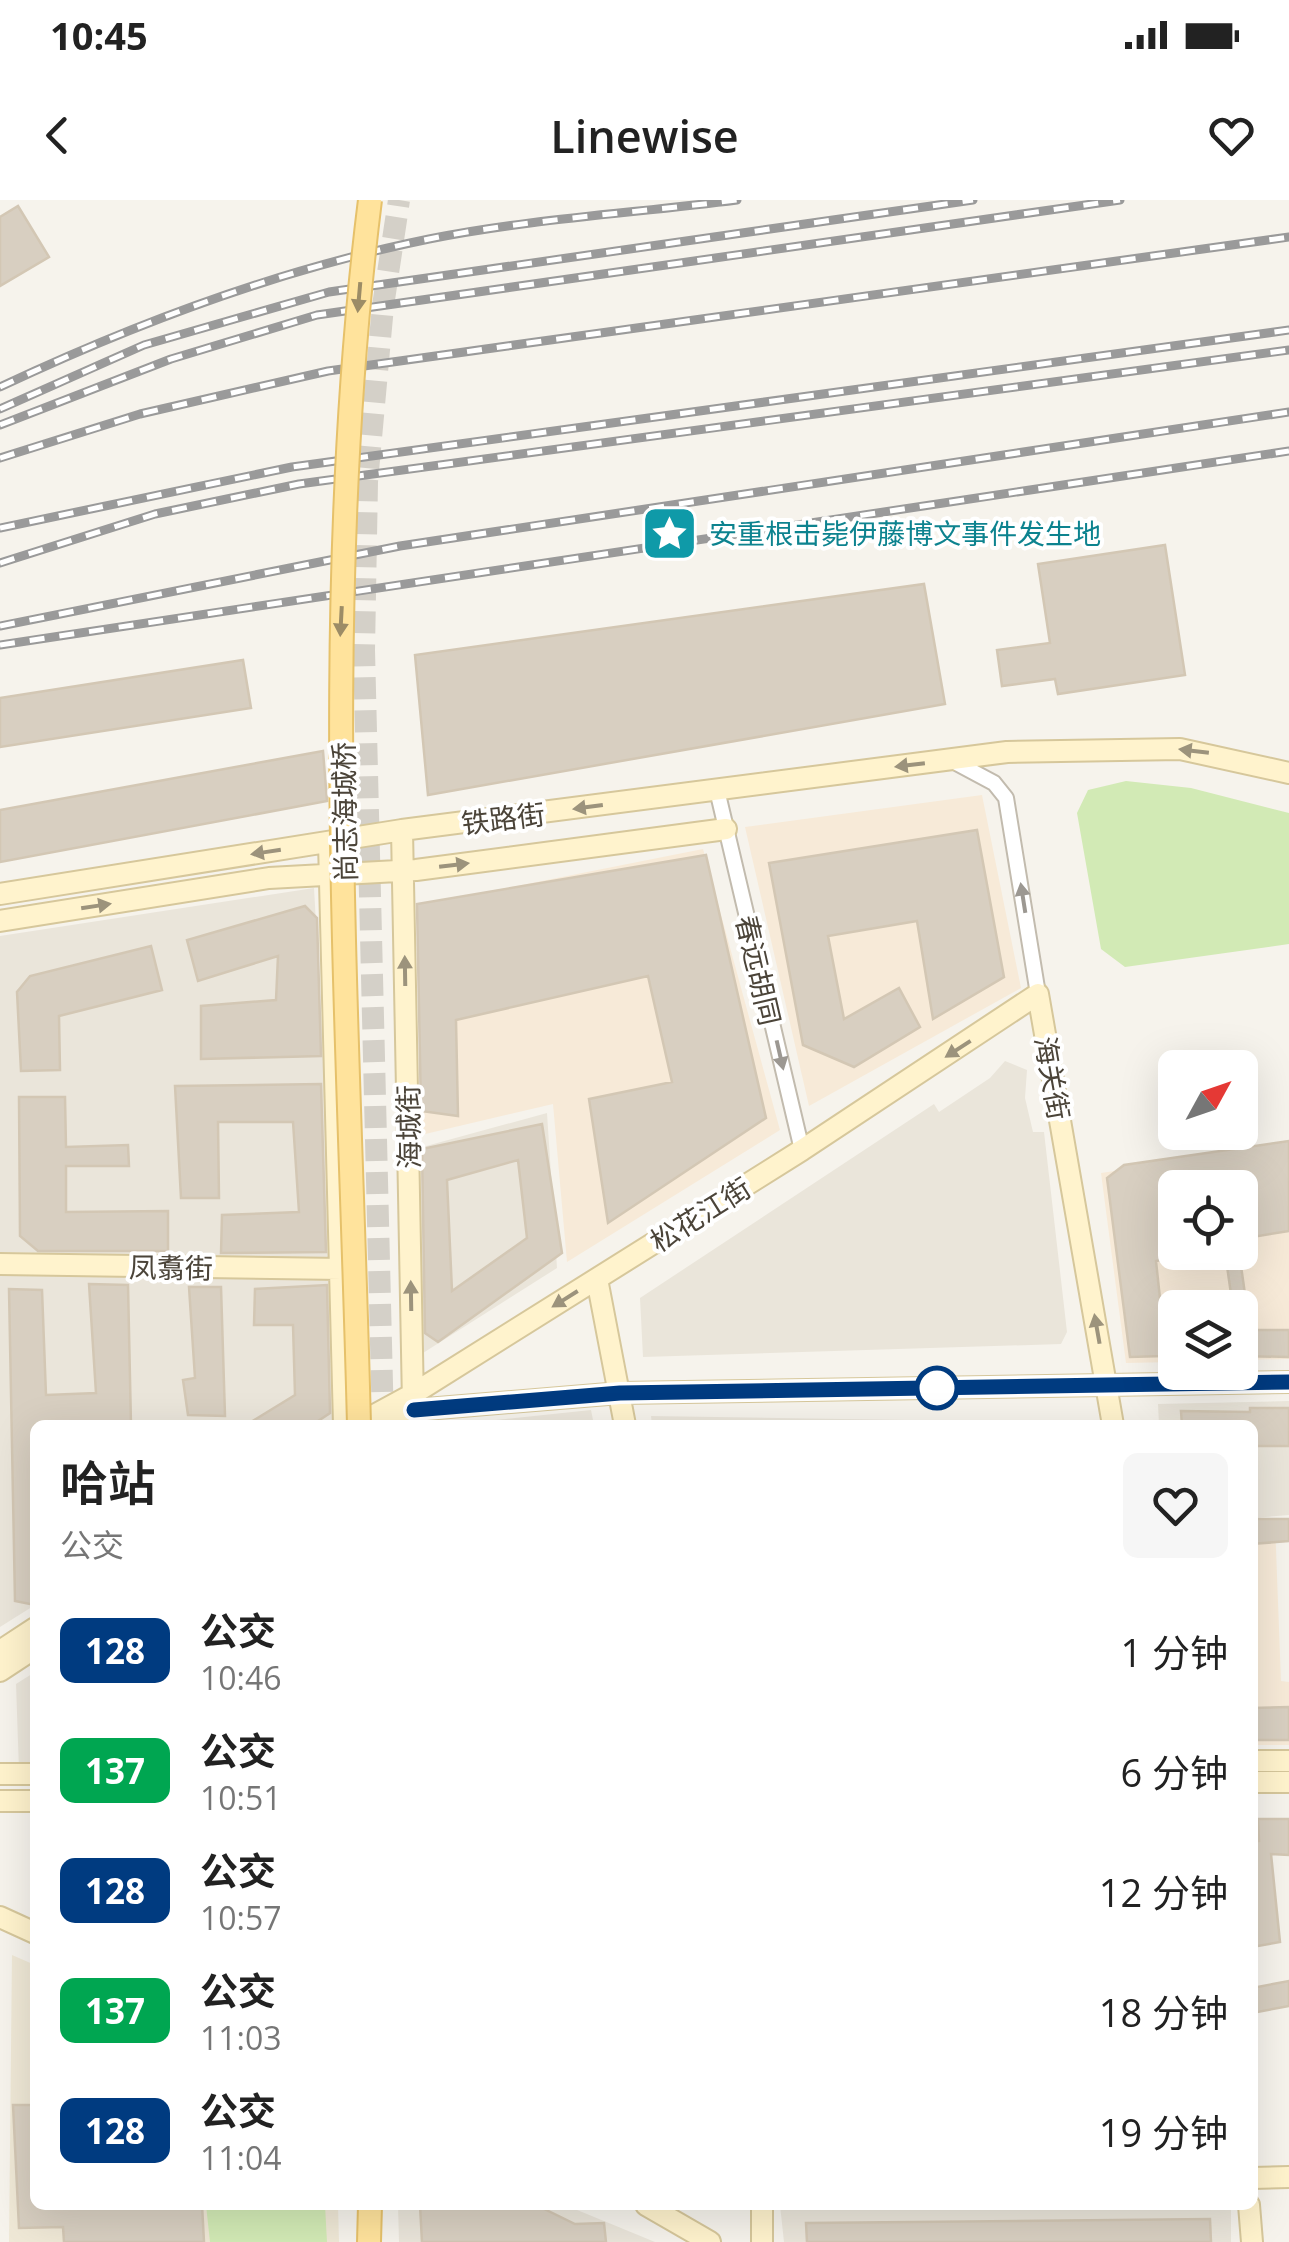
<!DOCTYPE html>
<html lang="zh">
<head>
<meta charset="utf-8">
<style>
	body { margin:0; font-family:"Open Sans","Noto Sans SC",sans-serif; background:#f6f6f6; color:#222; height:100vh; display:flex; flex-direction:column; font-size:38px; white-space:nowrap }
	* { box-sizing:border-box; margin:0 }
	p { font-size:32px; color:#767676 }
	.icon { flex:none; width:55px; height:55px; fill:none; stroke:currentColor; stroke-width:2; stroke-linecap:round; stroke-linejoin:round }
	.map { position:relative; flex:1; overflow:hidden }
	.side { position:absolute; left:30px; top:1220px; width:1228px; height:790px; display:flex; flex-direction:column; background:#fff; border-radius:15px; box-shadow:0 10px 40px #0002 }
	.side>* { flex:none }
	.badge { padding:0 20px; border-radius:15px; font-size:35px; line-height:65px }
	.needle { width:65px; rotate:50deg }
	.tools { position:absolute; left:1158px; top:850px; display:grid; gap:20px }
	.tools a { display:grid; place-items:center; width:100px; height:100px; border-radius:15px; background:#fff; box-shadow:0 10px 40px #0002; font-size:50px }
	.map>.badge { position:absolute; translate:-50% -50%; box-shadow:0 0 0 5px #fff }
	.round { display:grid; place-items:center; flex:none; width:105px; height:105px; border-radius:15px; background:#f6f6f6 }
	.summary { display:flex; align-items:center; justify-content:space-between; height:170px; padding:0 30px }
	h1 { font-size:48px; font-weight:600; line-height:75px }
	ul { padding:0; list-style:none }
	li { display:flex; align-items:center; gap:30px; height:120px; padding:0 30px }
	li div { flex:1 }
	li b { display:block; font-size:38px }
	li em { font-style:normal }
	li .badge { min-width:110px; font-weight:700; text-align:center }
	.status { display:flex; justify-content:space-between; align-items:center; height:70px; padding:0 50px; background:#fff; direction:ltr }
	.status svg { height:28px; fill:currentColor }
	header { display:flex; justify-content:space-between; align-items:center; height:130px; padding:0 30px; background:#fff; font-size:45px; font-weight:600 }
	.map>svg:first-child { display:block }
	.residential { fill:#eae5da }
	.commercial { fill:#f7ead8; fill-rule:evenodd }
	.education { fill:#efe8d6 }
	.green { fill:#d2eab5 }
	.building { fill:#d8cfc1; stroke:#d3c7b4; stroke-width:2.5; fill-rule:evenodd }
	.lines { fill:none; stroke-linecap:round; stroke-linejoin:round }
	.primary-tunnel { stroke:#d4d0c8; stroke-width:22; stroke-dasharray:22 11; stroke-linecap:butt }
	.street-casing { stroke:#c2bbae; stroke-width:18 }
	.secondary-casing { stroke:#d6c79b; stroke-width:24 }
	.primary-casing { stroke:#e6c16a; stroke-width:26 }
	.street { stroke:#fff; stroke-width:14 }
	.secondary { stroke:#fff3cd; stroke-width:20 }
	.primary { stroke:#ffe39c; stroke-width:22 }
	.rail-casing { stroke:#9a9a9a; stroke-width:9 }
	.rail { stroke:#fff; stroke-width:5; stroke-dasharray:15; stroke-linecap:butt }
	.primary-bridge-casing { stroke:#e6c16a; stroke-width:26; stroke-linecap:butt }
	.primary-bridge { stroke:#ffe39c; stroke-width:22 }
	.oneway { fill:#9c8c66 }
	.oneway2 { fill:#9c937c }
	.oneway3 { fill:#9c9892 }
	.line-casing { stroke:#fff; stroke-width:22 }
	.line { stroke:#003b80; stroke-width:15 }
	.stop-dot { fill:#fff; stroke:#003b80; stroke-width:5 }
	.labels { text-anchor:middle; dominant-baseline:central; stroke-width:8; stroke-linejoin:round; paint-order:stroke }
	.culture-label { font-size:28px; fill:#0d838f; stroke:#fff; text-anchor:start }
	.street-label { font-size:28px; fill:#4b4439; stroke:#fff }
</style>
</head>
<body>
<div class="status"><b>10:45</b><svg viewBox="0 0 49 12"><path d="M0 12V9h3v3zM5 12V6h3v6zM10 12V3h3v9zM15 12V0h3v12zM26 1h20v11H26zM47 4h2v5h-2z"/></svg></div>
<header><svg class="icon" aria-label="back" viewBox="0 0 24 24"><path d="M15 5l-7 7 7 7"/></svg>Linewise<svg class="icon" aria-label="heart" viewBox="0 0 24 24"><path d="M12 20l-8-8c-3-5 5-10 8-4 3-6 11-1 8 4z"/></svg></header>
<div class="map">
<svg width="1289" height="2042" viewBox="0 0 1289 2042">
	<rect width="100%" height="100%" fill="#f6f3ec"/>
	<path class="residential" d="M314,688L335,1059L0,1052V736Z
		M1005,861L1027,870L1025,898L1033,932H1044L1067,1132L1061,1144L643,1157L640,1098L934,904L939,912L990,878Z
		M547,913L557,1068L423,1153L419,948Z
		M0,1073L335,1077L336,1222L35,1225V1405L0,1427Z
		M1289,1201V1315L1253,1318L1252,1225H1159L1158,1204Z
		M591,1210L594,1225H450Z
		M651,1216L1096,1223L1097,1225H652Z
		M35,1472V1571H19L16,1484Z
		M398,2005H565L655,2042H399Z
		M780,2005H1231V2042H784Z"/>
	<path class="commercial" d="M982,595L1021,788L809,906L745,627Z
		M703,649L780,930L567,1062L553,904L421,935L416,706Z
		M1289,945V1159L1240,1160V1108H1175V1162L1126,1163L1101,973ZM1175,988H1240V1052H1175Z
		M1252,1323H1275L1281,1481L1289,1482V1545H1253Z"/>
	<path class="education" d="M12,1755L35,1765V2005H338L339,2042H9Z"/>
	<path class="green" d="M1126,581L1191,588L1289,613V744L1125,767L1101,749L1077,613L1088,590Z
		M206,2005H325L327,2042H210Z"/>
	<path class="building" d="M18,6L49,57L0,86V17Z
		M1165,345L1185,475L1058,494L1055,479L1002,486L997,450L1050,443L1038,364Z
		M924,384L945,504L428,595L415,455Z
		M243,460L251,508L0,547V498Z
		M323,551L327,601L0,662V610Z
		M977,630L1004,777L933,819L917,721L828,736L844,819L899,788L920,827L854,867L803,845L769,663Z
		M706,655L766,918L608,1023L589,899L672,882L648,776L456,820L458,916L421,911L417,704Z
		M305,706L317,718L321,856L201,859V806L276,800L278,756L198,781L187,740Z
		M151,746L162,790L59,816L60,870L21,871L17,792L30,776Z
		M321,884L326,1052L221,1053L222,1015L299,1012L293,922H218L219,998H181L175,886Z
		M19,897H65L66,947L128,945L129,966H66V1012L168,1011V1051H38L20,1036Z
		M542,924L562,1053L438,1142L425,1133L422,949ZM518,960L527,1038L452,1091L447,980Z
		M1289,941V1031L1240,1039V988H1175L1173,1058L1156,1061L1164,1136L1175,1137V1149H1164L1163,1156L1130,1157L1107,978L1124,965Z
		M1225,1052H1239L1247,1108H1233Z
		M89,1084L128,1085L131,1225H35V1405L15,1401L9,1089L42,1090L46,1195L96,1193Z
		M327,1085L330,1213L312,1225H246L295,1195L293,1125H254L255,1089Z
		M189,1087H221L225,1216L188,1215L183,1180L195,1178Z
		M1240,1130H1289V1157L1240,1156Z
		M1250,1208H1289V1246H1252V1225H1182L1181,1211L1250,1212Z
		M1252,1319H1289V1341L1252,1344Z
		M1289,1507V1540H1252V1508Z
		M1258,1619H1289V1655L1271,1654L1280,1742L1252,1747V1642L1259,1641Z
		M1289,1781V1806L1252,1813V1788Z
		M13,1905H35V2005H202L204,2042H64L63,2027L19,2028Z
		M420,2005H536L575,2024L604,2023L606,2042H422Z
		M1210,2019L1211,2042H807L806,2023Z"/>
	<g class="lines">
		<path class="primary-tunnel" d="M383,1225L364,450L367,282L383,106L399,0"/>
		<defs>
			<path id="street" d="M951,560L994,583L1006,598L1038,794
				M717,590L802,950"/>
			<path id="secondary" d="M402,630L413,1203
				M329,643L344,1225
				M0,694L402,630L1007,552L1180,549L1289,573
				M0,721L269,678L416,670L726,629
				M0,1064L342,1069
				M597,1079L625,1225
				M356,1225L413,1194L802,950L1038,794L1113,1225
				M388,1225L414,1210L620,1193L1289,1182
				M0,1451L35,1428
				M0,1471L35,1448
				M1252,1561H1289
				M0,1574H35
				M1252,1582H1289
				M0,1601H35
				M0,1717L35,1733
				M1252,1978L1289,1977
				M646,2005L710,2042
				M762,2005V2042
				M1249,2005L1252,2042"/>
			<path id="primary" d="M369,2042L370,2005"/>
		</defs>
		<use href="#street" class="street-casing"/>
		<use href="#secondary" class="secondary-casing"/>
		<use href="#primary" class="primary-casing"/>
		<use href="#street" class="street"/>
		<use href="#secondary" class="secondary"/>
		<use href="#primary" class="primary"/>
		<defs>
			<path id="rail" d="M0,187C136,123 281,69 429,39C529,19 635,13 737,0
				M0,209L144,145L329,92L973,0
				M0,225L171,159L317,115L1120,0
				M0,258L140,214L328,171L1289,37
				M0,328L292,267L1289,130
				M0,363L155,314L299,284L1289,150
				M0,426L400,346L1289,212
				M0,445L1289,251"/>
		</defs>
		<use href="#rail" class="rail-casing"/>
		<use href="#rail" class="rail"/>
		<defs>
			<path id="primary-bridge" d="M359,1225C349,818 319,406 370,0"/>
		</defs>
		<use href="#primary-bridge" class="primary-bridge-casing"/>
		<use href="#primary-bridge" class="primary-bridge"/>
	</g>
	<defs><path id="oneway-solid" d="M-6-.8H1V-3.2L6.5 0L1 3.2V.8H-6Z" transform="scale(2.5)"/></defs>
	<g class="oneway">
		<use href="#oneway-solid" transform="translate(359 97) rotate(95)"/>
		<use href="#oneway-solid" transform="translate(341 421) rotate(93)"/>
	</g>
	<g class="oneway2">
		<use href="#oneway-solid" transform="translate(1194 551) rotate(-173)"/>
		<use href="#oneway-solid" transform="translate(910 565) rotate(173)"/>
		<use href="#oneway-solid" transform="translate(588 607) rotate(172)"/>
		<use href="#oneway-solid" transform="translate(266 652) rotate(171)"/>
		<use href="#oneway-solid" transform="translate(454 665) rotate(-7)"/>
		<use href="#oneway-solid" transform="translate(96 706) rotate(-9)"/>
		<use href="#oneway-solid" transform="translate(405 771) rotate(-91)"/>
		<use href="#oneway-solid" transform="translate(958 849) rotate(147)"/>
		<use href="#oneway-solid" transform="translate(411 1096) rotate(-91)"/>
		<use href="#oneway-solid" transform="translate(565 1099) rotate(148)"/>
		<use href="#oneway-solid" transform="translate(1097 1129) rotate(-100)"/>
	</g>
	<g class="oneway3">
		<use href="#oneway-solid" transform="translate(1023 698) rotate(-99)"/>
		<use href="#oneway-solid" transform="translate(780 855) rotate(77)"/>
	</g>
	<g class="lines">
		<defs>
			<path id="line" d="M414,1210L620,1193L1289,1182"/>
		</defs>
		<use href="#line" class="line-casing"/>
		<use href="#line" class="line"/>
	</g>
	<defs>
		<symbol id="sight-square" viewBox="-11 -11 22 22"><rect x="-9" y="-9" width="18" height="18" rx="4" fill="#0f9aa8" stroke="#fff"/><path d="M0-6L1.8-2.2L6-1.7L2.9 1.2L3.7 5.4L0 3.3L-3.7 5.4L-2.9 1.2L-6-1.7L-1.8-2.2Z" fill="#fff"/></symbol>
	</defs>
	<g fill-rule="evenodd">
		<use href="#sight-square" x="638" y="302" width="63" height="63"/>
	</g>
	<circle class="stop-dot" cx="937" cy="1188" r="20"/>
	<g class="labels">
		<g class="culture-label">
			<text x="709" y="333">安重根击毙伊藤博文事件发生地</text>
		</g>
		<g class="street-label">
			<text transform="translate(344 612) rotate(-91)">尚志海城桥</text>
			<text transform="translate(503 618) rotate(-7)">铁路街</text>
			<text transform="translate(759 770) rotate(77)">春远胡同</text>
			<text transform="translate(1053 878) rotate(80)">海关街</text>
			<text transform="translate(408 927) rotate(-91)">海城街</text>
			<text transform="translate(700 1014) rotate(-32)">松花江街</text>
			<text transform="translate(171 1067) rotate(1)">凤翥街</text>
		</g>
	</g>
</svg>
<div class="tools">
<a><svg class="needle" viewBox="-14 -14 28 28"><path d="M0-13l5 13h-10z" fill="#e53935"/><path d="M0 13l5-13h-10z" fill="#767676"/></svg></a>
<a><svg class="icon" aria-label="locate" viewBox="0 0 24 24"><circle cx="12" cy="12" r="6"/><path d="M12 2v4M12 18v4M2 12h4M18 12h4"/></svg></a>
<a><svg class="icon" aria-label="layers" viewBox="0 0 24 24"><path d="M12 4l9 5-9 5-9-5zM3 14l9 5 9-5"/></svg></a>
</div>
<section class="side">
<div class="summary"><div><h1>哈站</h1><p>公交</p></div><a class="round"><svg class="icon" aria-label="heart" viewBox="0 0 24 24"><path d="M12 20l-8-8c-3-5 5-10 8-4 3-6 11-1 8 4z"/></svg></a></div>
<ul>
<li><span class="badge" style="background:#003b80;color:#fff">128</span><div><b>公交</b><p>10:46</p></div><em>1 分钟</em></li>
<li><span class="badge" style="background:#00a651;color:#fff">137</span><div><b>公交</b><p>10:51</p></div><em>6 分钟</em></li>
<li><span class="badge" style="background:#003b80;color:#fff">128</span><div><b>公交</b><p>10:57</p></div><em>12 分钟</em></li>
<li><span class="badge" style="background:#00a651;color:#fff">137</span><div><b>公交</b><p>11:03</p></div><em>18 分钟</em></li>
<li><span class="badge" style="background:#003b80;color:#fff">128</span><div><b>公交</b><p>11:04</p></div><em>19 分钟</em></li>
</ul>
</section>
</div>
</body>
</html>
